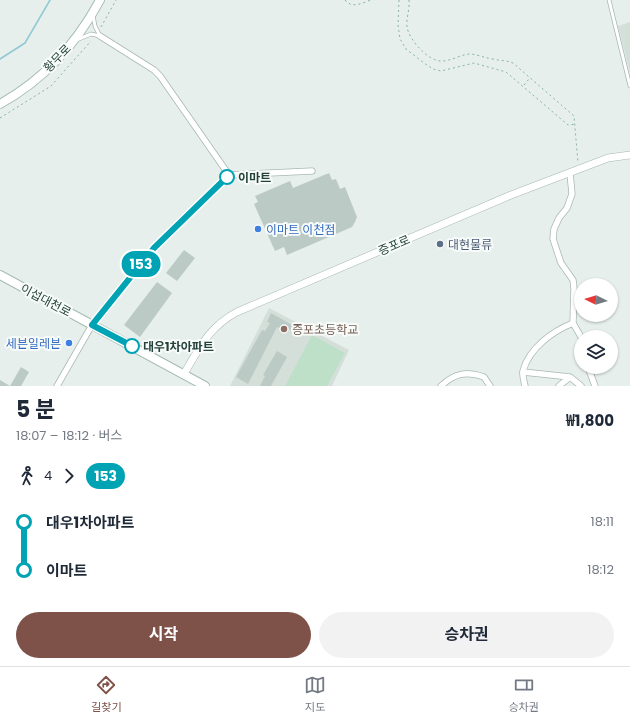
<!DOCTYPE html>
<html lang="ko">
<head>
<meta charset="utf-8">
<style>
	body { margin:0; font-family:Poppins,"Noto Sans KR",sans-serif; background:#f2f2f3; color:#1f2937; height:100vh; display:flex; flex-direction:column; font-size:15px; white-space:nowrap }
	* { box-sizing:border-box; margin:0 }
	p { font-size:13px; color:#747a83 }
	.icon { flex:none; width:22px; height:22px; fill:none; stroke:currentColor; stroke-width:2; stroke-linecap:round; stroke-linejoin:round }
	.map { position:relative; height:386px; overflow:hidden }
	.side { display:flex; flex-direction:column; background:#fff; flex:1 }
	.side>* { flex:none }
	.badge { padding:0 8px; border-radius:13px; font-size:14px; line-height:26px }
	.needle { width:26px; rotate:275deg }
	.fabs { position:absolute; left:574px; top:278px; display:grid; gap:8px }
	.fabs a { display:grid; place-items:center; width:44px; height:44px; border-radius:50%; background:#fff; box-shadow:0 1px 3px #0004; font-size:20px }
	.map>.badge { position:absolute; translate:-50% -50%; box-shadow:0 0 0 2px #fff }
	.legs { display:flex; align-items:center; gap:6px; height:44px; padding:0 16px; font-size:13px }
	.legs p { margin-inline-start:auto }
	.headline { display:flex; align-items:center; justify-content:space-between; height:68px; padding:0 16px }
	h1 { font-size:22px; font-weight:700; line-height:30px }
	.button { display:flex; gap:8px; margin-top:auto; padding:8px 16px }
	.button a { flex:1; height:46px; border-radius:24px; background:#7f5249; color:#fff; font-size:16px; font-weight:700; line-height:46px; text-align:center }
	.button a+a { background:#f2f2f3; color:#1f2937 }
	ul { padding:0 16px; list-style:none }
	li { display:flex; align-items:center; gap:14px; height:48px; font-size:15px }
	li i { display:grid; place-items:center; width:6px; height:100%; margin:0 5px; background:currentColor }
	li i::after { content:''; width:10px; height:10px; margin:-5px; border:3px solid; border-radius:50%; background:#fff }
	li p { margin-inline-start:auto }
	li:first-child i { background:linear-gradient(#0000 50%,currentColor 0) }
	li:last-child i { background:linear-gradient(currentColor 50%,#0000 0) }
	.dock { display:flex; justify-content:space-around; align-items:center; height:56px; border-top:1px solid #e0e1e3; background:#fff; font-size:11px; color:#747a83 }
	.dock a { display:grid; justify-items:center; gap:2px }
	.dock .selected { color:#7f5249 }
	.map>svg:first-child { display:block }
	.built { fill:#d4dfda }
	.green { fill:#bfe0c8 }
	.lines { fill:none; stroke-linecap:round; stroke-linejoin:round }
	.stream { stroke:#8ec9d4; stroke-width:1.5 }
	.building { fill:#bbcac4 }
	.service-casing { stroke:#a8b8b2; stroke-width:4.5 }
	.minor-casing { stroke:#a8b8b2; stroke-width:7 }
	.tertiary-casing { stroke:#a8b8b2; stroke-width:8 }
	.secondary-casing { stroke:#a4bbb3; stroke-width:10 }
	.path { stroke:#86b3a5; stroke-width:1; stroke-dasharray:2 3; stroke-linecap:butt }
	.service { stroke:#fff; stroke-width:3 }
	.minor { stroke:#fff; stroke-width:5.5 }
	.tertiary { stroke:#fff; stroke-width:7 }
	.secondary { stroke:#fff; stroke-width:8 }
	.line-1-casing { stroke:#fff; stroke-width:9 }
	.line-1 { stroke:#00a3b4; stroke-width:6 }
	.stop-1-dot { fill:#fff; stroke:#00a3b4; stroke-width:2 }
	.shop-dot { fill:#3f7fe0; stroke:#f7fbf9; stroke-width:1.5 }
	.service-dot { fill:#5c6f8a; stroke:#f7fbf9; stroke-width:1.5 }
	.education-dot { fill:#8d6e63; stroke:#f7fbf9; stroke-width:1.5 }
	.labels { text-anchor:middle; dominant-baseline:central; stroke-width:4; stroke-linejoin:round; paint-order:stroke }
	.street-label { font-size:12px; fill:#24423a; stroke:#f7fbf9 }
	.stop-label { font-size:12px; font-weight:bold; fill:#24423a; stroke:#f7fbf9; text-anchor:start }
	.shop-label { font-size:12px; fill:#366cbe; stroke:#f7fbf9; text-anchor:start }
	.service-label { font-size:12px; fill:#4e5e75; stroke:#f7fbf9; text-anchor:start }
	.education-label { font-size:12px; fill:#785e54; stroke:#f7fbf9; text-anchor:start }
</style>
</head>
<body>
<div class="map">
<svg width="630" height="386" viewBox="0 0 630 386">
	<rect width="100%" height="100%" fill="#e6efeb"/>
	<path class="built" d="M630,22V73L618,26Z
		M269,308L349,350L332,386H230Z"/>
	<path class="green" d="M312,335L345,353L327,386H285Z"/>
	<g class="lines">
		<path class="stream" d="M0,59L25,43L50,0"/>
	</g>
	<path class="building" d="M329,173L332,180L336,179L340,189L345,187L357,217L355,222L352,227L287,255L284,247L275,251L254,204L258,202L255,196L290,181L293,188Z
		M184,250L195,258L177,281L166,273Z
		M157,282L172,293L140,337L124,325Z
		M271,313L294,326L295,328L292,331L285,328L283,330L277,327L248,384L236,377L262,330L265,331L270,323L267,322Z
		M277,351L287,357L271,386H260L265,376L263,375Z
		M21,367L29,372L21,386H0V380L10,386Z"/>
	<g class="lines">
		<defs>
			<path id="service" d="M609,0L630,86
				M93,15L95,26L100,36
				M79,39L91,34L100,36"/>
			<path id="minor" d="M100,36L154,70L160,76L229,175
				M570,173L572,194L567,208L559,218L554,229L553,239L561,263L573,280L574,289L573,323L581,337
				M588,367L595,386
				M523,372L570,377
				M57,386L92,325L154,248L229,175L312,171
				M441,386C455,373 466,371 484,377L490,386
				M525,386C524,381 522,375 523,371C529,348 553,331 573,323
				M559,386L570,377L581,386"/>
			<path id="tertiary" d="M184,374C199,348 210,326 237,312L511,195L608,158L630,155"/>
			<path id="secondary" d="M0,104C43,80 77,43 100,0
				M0,275L205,386"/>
		</defs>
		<use href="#service" class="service-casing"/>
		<use href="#minor" class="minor-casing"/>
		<use href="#tertiary" class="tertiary-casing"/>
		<use href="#secondary" class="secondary-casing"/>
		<path class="path" d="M345,0C352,9 362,3 371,0
			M399,0L398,25L400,39L406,49L424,63L433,69L441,71L474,63L506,72L568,125L576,124
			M409,0C410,9 406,18 407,27C409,40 429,62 442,61C451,61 460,55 469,54C477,54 484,58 493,59C500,61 506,60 513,63L574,116L578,163
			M101,27L116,0
			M524,85L529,79
			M0,118L51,86L91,41"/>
		<use href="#service" class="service"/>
		<use href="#minor" class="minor"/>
		<use href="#tertiary" class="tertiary"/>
		<use href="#secondary" class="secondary"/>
	</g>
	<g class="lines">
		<defs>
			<path id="line-1" d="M132,346L92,325L154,248L227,177"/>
		</defs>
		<use href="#line-1" class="line-1-casing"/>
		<use href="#line-1" class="line-1"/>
	</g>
	<g class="stop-1-dot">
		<circle cx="227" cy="177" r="7"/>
		<circle cx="132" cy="346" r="7"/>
	</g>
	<g class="shop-dot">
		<circle cx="258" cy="229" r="4"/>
		<circle cx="69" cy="343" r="4"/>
	</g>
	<circle class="service-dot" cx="440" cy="244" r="4"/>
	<circle class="education-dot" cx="284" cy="329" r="4"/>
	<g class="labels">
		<g class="street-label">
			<text transform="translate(57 58) rotate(-46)">황무로</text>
			<text transform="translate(394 245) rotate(-23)">증포로</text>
			<text transform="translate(46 300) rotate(28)">이섭대천로</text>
		</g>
		<g class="stop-label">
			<text x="238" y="177">이마트</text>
			<text x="143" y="346">대우1차아파트</text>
		</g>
		<g class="shop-label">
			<text x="266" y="229">이마트 이천점</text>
			<text x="61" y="343" text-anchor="end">세븐일레븐</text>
		</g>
		<g class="service-label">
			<text x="448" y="244">대현물류</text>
		</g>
		<g class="education-label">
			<text x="292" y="329">증포초등학교</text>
		</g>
	</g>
</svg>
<div class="fabs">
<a><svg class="needle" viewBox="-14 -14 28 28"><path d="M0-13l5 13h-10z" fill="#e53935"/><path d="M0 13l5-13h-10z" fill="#747a83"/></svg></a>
<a><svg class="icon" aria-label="layers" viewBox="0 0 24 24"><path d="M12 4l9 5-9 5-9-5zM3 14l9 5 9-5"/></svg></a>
</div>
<b class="badge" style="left:141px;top:264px;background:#00a3b4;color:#fff">153</b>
</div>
<section class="side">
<div class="headline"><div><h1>5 분</h1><p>18:07 – 18:12 · 버스</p></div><b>₩1,800</b></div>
<div class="legs"><svg class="icon" aria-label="walk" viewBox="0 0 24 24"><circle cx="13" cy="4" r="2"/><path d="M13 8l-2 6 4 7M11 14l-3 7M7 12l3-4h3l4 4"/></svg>4<svg class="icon" aria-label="forward" viewBox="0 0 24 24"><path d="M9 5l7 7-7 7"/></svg><b class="badge" style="background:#00a3b4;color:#fff">153</b></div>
<ul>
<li><i style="color:#00a3b4"></i><b>대우1차아파트</b><p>18:11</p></li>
<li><i style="color:#00a3b4"></i><b>이마트</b><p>18:12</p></li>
</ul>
<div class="button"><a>시작</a><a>승차권</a></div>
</section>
<nav class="dock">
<a class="selected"><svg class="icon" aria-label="directions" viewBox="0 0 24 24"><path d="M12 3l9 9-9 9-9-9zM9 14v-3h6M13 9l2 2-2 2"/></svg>길찾기</a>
<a><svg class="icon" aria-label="map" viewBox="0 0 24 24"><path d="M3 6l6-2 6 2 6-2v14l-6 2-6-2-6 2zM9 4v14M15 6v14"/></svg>지도</a>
<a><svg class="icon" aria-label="tickets" viewBox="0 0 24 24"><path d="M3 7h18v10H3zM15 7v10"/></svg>승차권</a>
</nav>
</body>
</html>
